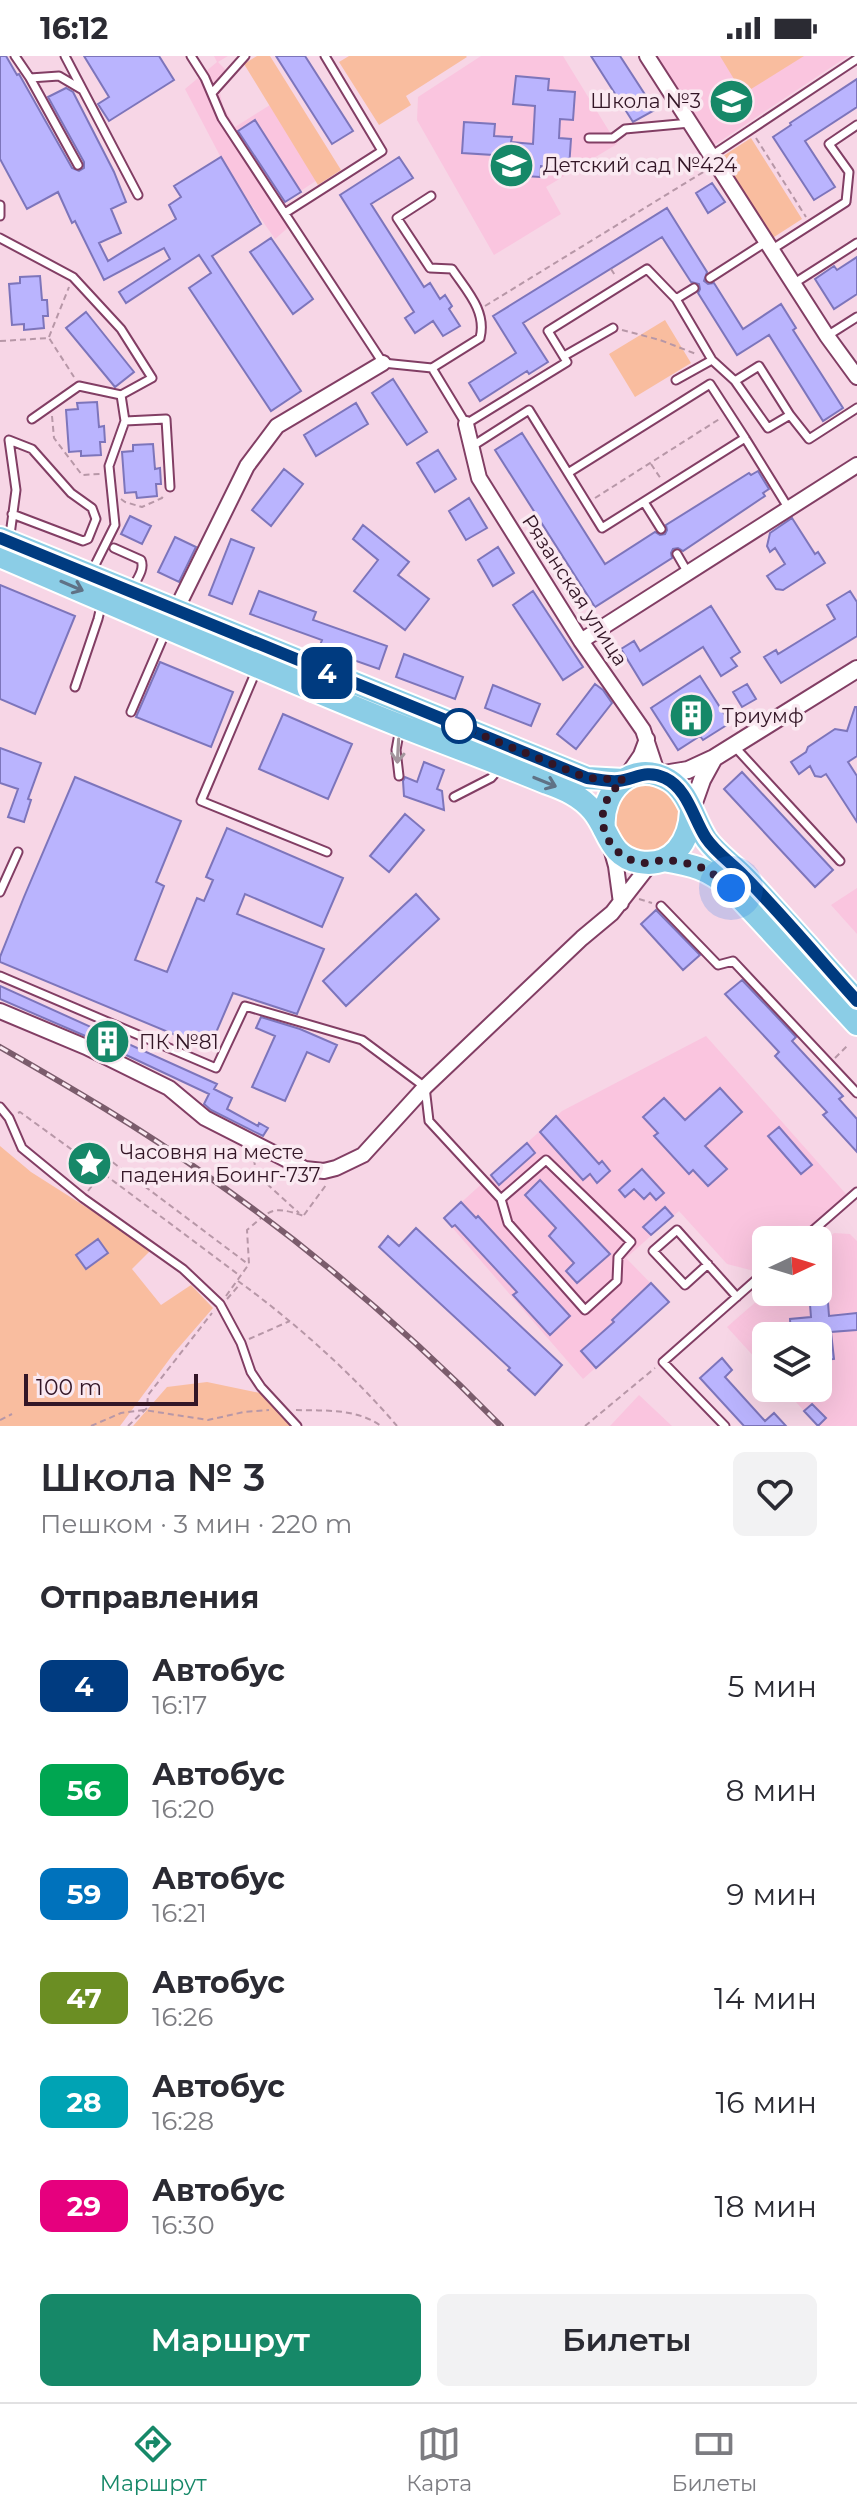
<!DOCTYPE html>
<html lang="ru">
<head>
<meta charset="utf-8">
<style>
	body { margin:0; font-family:Montserrat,sans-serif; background:#f2f2f3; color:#2b2b33; height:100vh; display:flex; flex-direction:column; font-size:30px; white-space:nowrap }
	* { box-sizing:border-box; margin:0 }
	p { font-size:26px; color:#7c7c81 }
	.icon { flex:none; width:44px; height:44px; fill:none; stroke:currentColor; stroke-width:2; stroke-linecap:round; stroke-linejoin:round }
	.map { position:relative; height:1370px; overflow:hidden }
	.details { display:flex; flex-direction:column; background:#fff; flex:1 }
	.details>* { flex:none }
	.badge { padding:0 16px; border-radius:12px; font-size:28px; line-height:52px }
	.needle { width:52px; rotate:86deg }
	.tools { position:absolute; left:752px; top:1170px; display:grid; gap:16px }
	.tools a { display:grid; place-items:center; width:80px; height:80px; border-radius:12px; background:#fff; box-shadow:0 8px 32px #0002; font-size:40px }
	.scale { position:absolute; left:24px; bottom:20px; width:174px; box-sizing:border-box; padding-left:8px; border:4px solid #331626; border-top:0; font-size:22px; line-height:28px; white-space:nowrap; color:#331626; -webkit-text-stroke:6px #fae9f1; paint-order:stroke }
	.you { position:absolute; width:40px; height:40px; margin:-20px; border:6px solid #fff; border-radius:50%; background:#1a73e8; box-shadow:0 0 0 12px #1a73e833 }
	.map>.badge { position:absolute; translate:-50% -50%; box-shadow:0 0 0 4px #fff }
	h2 { padding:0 40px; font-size:30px; line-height:72px }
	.round { display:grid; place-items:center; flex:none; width:84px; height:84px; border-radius:12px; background:#f2f2f3 }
	.overview { display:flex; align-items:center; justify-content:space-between; height:136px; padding:0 40px }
	h1 { font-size:38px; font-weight:600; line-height:60px }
	.cta { display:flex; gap:16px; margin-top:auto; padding:16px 40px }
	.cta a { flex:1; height:92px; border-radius:12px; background:#168868; color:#fff; font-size:32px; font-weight:600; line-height:92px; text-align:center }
	.cta a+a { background:#f2f2f3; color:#2b2b33 }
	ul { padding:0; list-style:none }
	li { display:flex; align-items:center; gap:24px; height:104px; padding:0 40px }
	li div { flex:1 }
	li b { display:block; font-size:30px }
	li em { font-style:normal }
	li .badge { min-width:88px; font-weight:700; text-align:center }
	.status { display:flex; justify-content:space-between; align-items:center; height:56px; padding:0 40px; background:#fff; direction:ltr }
	.status svg { height:22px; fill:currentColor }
	.menu { display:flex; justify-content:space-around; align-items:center; height:112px; border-top:2px solid #e1e1e2; background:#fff; font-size:22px; color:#7c7c81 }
	.menu a { display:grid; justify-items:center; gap:4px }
	.menu .active { color:#168868 }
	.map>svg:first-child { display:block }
	.built { fill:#fac5df }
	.green { fill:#f9bd9f }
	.building { fill:#bab4fe; stroke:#7d75bb; stroke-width:2 }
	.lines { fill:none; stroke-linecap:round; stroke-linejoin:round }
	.service-casing { stroke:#823e64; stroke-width:11 }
	.minor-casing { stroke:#823e64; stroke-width:18 }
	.tertiary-casing { stroke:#823e64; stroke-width:20 }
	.primary-casing { stroke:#fff; stroke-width:26 }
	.path { stroke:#b797a7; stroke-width:2; stroke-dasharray:6 4; stroke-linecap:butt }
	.service { stroke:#fff; stroke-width:7 }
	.minor { stroke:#fff; stroke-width:14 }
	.tertiary { stroke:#fff; stroke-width:16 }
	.primary { stroke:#8bcde6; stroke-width:22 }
	.rail-casing { stroke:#7b5c6c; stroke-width:6 }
	.rail { stroke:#fae9f1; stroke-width:3; stroke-dasharray:9; stroke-linecap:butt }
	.oneway { stroke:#5f7286 }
	.oneway2 { stroke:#a3969d }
	.line-casing { stroke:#fff; stroke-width:18 }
	.line { stroke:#003b80; stroke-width:12 }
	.walk { stroke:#331626; stroke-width:8; stroke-dasharray:0 14.4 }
	.stop-dot { fill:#fff; stroke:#003b80; stroke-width:4 }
	.labels { text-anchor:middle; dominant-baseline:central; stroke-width:7; stroke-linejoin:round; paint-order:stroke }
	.poi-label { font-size:20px; fill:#331626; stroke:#fae9f1; text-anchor:start }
	.street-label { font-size:20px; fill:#331626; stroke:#fae9f1 }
</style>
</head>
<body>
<div class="status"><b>16:12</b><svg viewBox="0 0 49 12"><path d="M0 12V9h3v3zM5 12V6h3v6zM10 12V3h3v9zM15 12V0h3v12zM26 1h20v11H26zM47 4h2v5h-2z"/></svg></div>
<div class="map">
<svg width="857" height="1370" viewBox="0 0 857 1370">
	<rect width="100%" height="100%" fill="#f7d6e6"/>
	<path class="built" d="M214,0H228L218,6L227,15L218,28L223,50L235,71L270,49L317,124L280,149L291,169L275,183L229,117L185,33L217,6Z
		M481,0H563L617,88L546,131L561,158L494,199L417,64L418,41Z
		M656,0H848L713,90Z
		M857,832V878L831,849Z
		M706,980L846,1138L794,1184H766V1209L758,1216L727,1208L679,1155L626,1202L669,1246L583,1323L444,1162L562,1055Z
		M834,1177L850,1178L857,1185V1370H818L783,1332H818V1280H766V1314L727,1271L767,1236H818V1191Z
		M639,1339L672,1370H610Z"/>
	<path class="green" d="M257,0H270L341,114L318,129L244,8Z
		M349,0H466L467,1L406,40L411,49L379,69L339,6Z
		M720,0H804L743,38Z
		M751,82L802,163L771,183L720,102Z
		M665,264L691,307L635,341L609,298Z
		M613 762a34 34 0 1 1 68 0a34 34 0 1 1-68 0Z
		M0,1090L31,1116L152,1193L132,1213L161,1249L191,1229L213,1252L174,1297L120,1370H0Z
		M207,1326L260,1337L292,1370H133L167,1331Z"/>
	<path class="building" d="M0,0H6L17,19L19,18L72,112L79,115L84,112V106L48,41L66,32L73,36L114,116L126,146L111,153L121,177L99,187L108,205L176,163L169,149L181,141L174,130L221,101L261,168L212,200L301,335L271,355L189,232L211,217L199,199L126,247L119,236L170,203L164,192L104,224L75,165L72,167L58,136L27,153L0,103Z
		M84,0H159L174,24L109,65L98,48L109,41Z
		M276,0H305L353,75L332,88Z
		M591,0H620L655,54L633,66Z
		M516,20L549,23L548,34L575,36L573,64L560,63L559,82L571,83L569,112L541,110L540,121L508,119L509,100L462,97L464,66L495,68L494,80L512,81L511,86L533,88L535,50L513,48Z
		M857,23V51L805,85L835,131L814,144L773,81L791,69L790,67Z
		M255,64L301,136L285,146L238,75Z
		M399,101L413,122L371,148L424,231L430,227L440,243L445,239L452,250L449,253L460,270L443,280L433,265L415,277L405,262L414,256L340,139Z
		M712,127L725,146L708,157L696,137Z
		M667,152L707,216L704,225L708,228L714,227L743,273L781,248L796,272L793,274L843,352L823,365L769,279L737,299L698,237L700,233L699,228L691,226L662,181L523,267L548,306L529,318L527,315L480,345L469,327L516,297L493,260Z
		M271,182L313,243L293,258L250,196Z
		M857,201V238L834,253L815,223L834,210L837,214Z
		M40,220L42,244H47L48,260H43L44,272L24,274V268L12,269L9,228L20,227V221Z
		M86,256L134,316L115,331L66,272Z
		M393,323L427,376L407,389L372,337Z
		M97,346L99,371L104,370L105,386H100L101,399L81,400V395L69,396L66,354L78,353L77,347Z
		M356,347L368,368L316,400L304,379Z
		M522,377L605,508L655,476L660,479L665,478L667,474L666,469L749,417L751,419L758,415L769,433L763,437L765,440L683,495L678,492L673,493L671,497L672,502L595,551L495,394Z
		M153,388L155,413L160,412L161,428H156L157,440L137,442L136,436L125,437L122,396L133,395V389Z
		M438,394L456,423L435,436L417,407Z
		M284,413L303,428L271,470L252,454Z
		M469,442L487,472L466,484L449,455Z
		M130,460L151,470L142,488L121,478Z
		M792,462L815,498L818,496L825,507L783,534L776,533L767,520L785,508L775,492L770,496L767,490L770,477Z
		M363,469L409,506L398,519L429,543L405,574L354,535L378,504L353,483Z
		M175,481L196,491L179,526L158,516Z
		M231,483L254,492L232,548L209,539Z
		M498,491L514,517L493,530L478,504Z
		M0,529L75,560L35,658L0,643Z
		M259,535L316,556L313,564L387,590L379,613L319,592L322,584L250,558Z
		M533,535L583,611L563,624L513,549Z
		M850,535L857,546V580L781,627L764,601L776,594L778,598L835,563L827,549Z
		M711,550L740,596L731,602L737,610L721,620L703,591L643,629L621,593L634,585L640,595Z
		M404,598L463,621L455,643L396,621Z
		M160,606L233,636L211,691L136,661Z
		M700,620L730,667L703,684L700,680L678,694L651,652Z
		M595,628L603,634L612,647L576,693L557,678Z
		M747,628L756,643L742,651L733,636Z
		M493,629L540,648L531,670L485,652Z
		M855,651H857V700L848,706L857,720V766L826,718L821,721L815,720L810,710L799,718L791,706L806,696L808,691L835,673L847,675Z
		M283,658L352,688L328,743L259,713Z
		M0,692L41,707L28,743L31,744L24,766L8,761L18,733L0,727Z
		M424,706L444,714L437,733L442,735L444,754L404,740L403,725L405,721L417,726Z
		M742,716L833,814L815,831L724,733Z
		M75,721L181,765L156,826L164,830L135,904L167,916L197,842L204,845L213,824L206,821L227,772L343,822L322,871L245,838L237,858L324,893L297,958L233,937L209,993L0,906V901L24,841Z
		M405,758L424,774L389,816L370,800Z
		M416,838L439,863L346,950L323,925Z
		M656,854L700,899L683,914L641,868Z
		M742,924L796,981L792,985L843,1040L839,1043L857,1063V1096L823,1059L827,1056L775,1000L779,996L725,938Z
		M0,930L217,1028L214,1033L232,1042L227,1053L258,1070L259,1067L268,1072L263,1080L211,1054L204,1048L209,1038L90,982L0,943Z
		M261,961L300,973L337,989L329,1006L307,996L285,1045L252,1031L275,980L256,972Z
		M720,1032L742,1056L705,1090L727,1113L708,1130L693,1114L689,1118L654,1080L658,1077L643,1061L664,1042L685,1064Z
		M556,1060L599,1108L602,1105L610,1115L597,1127L590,1118L583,1124L540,1076Z
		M779,1071L812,1109L801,1118L768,1080Z
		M527,1087L535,1097L499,1129L491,1119Z
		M642,1113L664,1137L656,1144L650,1137L644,1143L634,1133L625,1141L619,1134Z
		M540,1124L610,1198L577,1227L566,1215L574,1207L549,1180L556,1172L525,1139Z
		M461,1146L476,1162L478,1160L570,1260L550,1279L513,1239L517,1236L455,1169L452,1171L444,1162Z
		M665,1151L673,1160L651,1179L643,1171Z
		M416,1172L562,1309L535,1339L508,1314L510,1312L379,1191L388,1180L399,1190Z
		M98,1183L108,1197L86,1213L76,1199Z
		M651,1227L669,1246L596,1312L581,1295L614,1266L612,1264Z
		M827,1233L829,1260L857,1257V1274L831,1276L834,1303L818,1305V1280H791L790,1263L811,1261L809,1236Z
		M722,1302L732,1314L725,1321L765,1365L774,1357L786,1370H744L700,1322Z
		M812,1348L826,1362L818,1370L804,1355Z"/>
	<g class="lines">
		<defs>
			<path id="service" d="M15,0L30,22L59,20L81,33
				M65,0L138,139
				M191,0L205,22L222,62L383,307L432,312L466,368L567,306L548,275L647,213L676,243L712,304
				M30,22L78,109
				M212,37L245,0
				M589,82H613L625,73L690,67
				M711,100L857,3
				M431,140L397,162L430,212L452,213C466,234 487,255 480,282L432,312
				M0,149V160
				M285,157L382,95L325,0
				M0,182L73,221L121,273L152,322L121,339
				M771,194L846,146L849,116L829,88L857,69
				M710,222L766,186
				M793,228L857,187
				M676,243L694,232
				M827,280L857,261
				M564,300L613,272
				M676,324L712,304L735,325L768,372L790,359
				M735,325L759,310L790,359L809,383L857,352
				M32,363L79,330L121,339L125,365L109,410L115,469L91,517
				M125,365L166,363L170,431
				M471,391L529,354L602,472L745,382L789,453
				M568,417L710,328L745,382
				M644,446L661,473
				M10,479L16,434L9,384L32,393L71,437L92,452L96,463L88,483L83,485L12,458
				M114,492L141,504C145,513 137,523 133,531
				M677,498L688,517
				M256,615L201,745L327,796
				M75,631L98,563L102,546
				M131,656L165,577
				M734,690L840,805
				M399,720L396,694L400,672
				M454,741L491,722L499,713
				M0,836L18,796
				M661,850L718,909L733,905L857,1037
				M0,920L216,1012L245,950L362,984L425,1031L429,1065L501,1143L508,1167L585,1254L617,1225L618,1201L631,1186L546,1104L501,1143
				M0,1051L9,1062L22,1092L83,1142L183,1213L220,1248L241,1287L251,1316L261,1331L297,1370
				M802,1184L857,1136
				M708,1208L685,1229L653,1195L677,1174L737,1241
				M725,1370L663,1306L766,1215"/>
			<path id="minor" d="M647,0L827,280L857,321
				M466,368L479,422L581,585L643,674L658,719
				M173,560L247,410L277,370L383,307
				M581,585L857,409
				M626,721L641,699L647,683
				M611,792L616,810L621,847
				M0,955L86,991L169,1032L205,1062L305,1113L324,1115L336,1112L363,1099L425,1031L582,882L612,857L651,807"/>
			<path id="tertiary" d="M658,719L688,714L714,702L857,613
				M691,755L702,724L714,702"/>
			<path id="primary" d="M0,482L587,722L624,724
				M0,500C133,557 266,616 401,670C449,689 499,707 547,727C564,733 581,740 593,755C609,774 609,801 639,806C673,812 690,784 691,755
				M604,773C600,736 631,702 669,724C689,736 694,765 707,784C718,799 734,809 747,823C784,863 820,904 857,945
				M663,804C693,809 707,812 731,832L857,968"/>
		</defs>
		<use href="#service" class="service-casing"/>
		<use href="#minor" class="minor-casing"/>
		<use href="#tertiary" class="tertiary-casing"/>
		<use href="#primary" class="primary-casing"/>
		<path class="path" d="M756,82L806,161
			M611,213L616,221
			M485,250L705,115
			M622,274L660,284L696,298
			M49,281L69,231
			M0,285L49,282L74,321
			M52,360L54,382L82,419L100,418
			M651,408L661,423
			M595,442L721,362
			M121,443L125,446L142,451L162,442L164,438
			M639,843L652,847
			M835,1002L848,989
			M18,1057L20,1056L82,1101
			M79 1107a9 9 0 1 1 18 0a9 9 0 1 1-18 0Z
			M254,1103L256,1118L299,1157
			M96,1112L239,1219
			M88,1135L111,1105L248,1208
			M304,1159L326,1129
			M238,1225C292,1264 354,1319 397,1370
			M226,1240L249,1208L247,1174C271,1154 271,1149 304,1160
			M227,1243L241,1227
			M249,1283L290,1265
			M296,1354C325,1355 356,1352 381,1370
			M0,1364L12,1358
			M91,1370L121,1357L144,1354L208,1364L244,1356L269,1354
			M128,1370L147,1352L148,1339L212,1257
			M585,1370L655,1312"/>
		<use href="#service" class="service"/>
		<use href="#minor" class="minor"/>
		<use href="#tertiary" class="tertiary"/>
		<use href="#primary" class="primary"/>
		<defs>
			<path id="rail" d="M0,991C70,1031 140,1072 206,1119C312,1193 411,1278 501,1370"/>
		</defs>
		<use href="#rail" class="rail-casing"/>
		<use href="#rail" class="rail"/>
	</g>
	<defs><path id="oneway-shaft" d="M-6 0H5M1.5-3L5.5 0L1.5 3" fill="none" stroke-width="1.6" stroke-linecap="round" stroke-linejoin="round" transform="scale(2)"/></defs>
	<g class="oneway">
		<use href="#oneway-shaft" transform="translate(72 530) rotate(23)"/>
		<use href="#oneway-shaft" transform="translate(545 726) rotate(22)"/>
	</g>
	<use class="oneway2" href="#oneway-shaft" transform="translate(398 695) rotate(93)"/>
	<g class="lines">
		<defs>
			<path id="line" d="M0,482L587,722C597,723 608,726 618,725C636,723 645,713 665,722C688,733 693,762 706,782C716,797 733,808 745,821C784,861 820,904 857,945"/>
		</defs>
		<use href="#line" class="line-casing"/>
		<use href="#line" class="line"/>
		<path class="walk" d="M459,670L587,722L624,724C610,736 601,748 603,767C605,790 627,809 651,807C653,807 660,804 663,804C672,804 685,807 694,809C709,813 719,823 731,832"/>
	</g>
	<defs>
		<symbol id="school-disc" viewBox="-11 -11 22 22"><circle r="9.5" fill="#168868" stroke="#fae9f1"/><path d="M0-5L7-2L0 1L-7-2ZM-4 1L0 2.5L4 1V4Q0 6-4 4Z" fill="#fff"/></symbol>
		<symbol id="building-disc" viewBox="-11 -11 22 22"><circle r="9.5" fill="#168868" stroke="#fae9f1"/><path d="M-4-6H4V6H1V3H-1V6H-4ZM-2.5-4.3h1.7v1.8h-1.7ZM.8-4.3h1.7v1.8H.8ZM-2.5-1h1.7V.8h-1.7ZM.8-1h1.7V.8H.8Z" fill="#fff"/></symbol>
		<symbol id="sight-disc" viewBox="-11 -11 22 22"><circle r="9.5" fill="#168868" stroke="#fae9f1"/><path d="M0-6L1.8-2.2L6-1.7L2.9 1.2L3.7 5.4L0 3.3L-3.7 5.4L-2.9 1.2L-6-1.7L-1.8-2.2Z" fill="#fff"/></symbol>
	</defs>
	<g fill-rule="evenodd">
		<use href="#school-disc" x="706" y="20" width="51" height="51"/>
		<use href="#school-disc" x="486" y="84" width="51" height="51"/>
		<use href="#building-disc" x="666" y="634" width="51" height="51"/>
		<use href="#building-disc" x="82" y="960" width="51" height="51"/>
		<use href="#sight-disc" x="64" y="1082" width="51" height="51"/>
	</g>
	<circle class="stop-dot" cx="459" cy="670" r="16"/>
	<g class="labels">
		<g class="poi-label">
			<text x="701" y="45" text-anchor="end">Школа №3</text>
			<text x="543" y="109">Детский сад №424</text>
			<text x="722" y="660">Триумф</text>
			<text x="139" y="986">ПК №81</text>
			<text x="120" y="1096">Часовня на месте<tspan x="120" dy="23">падения Боинг-737</tspan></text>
		</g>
		<g class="street-label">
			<text transform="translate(575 534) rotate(57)">Рязанская улица</text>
		</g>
	</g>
</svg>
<div class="tools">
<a><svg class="needle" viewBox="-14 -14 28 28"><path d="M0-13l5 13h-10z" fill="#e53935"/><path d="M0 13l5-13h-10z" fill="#7c7c81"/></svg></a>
<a><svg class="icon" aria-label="layers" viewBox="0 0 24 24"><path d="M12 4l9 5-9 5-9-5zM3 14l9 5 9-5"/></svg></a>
</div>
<div class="scale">100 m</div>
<div class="you" style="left:731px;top:832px"></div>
<b class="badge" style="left:327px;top:617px;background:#003b80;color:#fff">4</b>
</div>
<section class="details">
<div class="overview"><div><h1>Школа № 3</h1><p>Пешком · 3 мин · 220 m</p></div><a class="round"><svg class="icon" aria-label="heart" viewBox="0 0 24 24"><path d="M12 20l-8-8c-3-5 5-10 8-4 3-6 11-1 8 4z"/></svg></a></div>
<h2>Отправления</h2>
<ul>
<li><span class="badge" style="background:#003b80;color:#fff">4</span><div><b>Автобус</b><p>16:17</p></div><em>5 мин</em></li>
<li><span class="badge" style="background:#00a651;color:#fff">56</span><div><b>Автобус</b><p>16:20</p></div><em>8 мин</em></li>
<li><span class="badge" style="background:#0072bc;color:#fff">59</span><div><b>Автобус</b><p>16:21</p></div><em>9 мин</em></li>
<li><span class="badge" style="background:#6b8e23;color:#fff">47</span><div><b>Автобус</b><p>16:26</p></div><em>14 мин</em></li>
<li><span class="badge" style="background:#00a3b4;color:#fff">28</span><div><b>Автобус</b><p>16:28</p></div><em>16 мин</em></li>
<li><span class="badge" style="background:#e6007e;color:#fff">29</span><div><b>Автобус</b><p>16:30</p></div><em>18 мин</em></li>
</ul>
<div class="cta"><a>Маршрут</a><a>Билеты</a></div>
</section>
<nav class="menu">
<a class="active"><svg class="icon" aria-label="directions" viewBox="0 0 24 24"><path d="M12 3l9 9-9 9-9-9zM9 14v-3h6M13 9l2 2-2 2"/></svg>Маршрут</a>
<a><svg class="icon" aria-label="map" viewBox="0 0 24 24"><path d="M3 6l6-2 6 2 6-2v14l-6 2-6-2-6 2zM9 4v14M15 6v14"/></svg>Карта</a>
<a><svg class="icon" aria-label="tickets" viewBox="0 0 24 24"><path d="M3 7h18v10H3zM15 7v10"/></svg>Билеты</a>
</nav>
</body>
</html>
